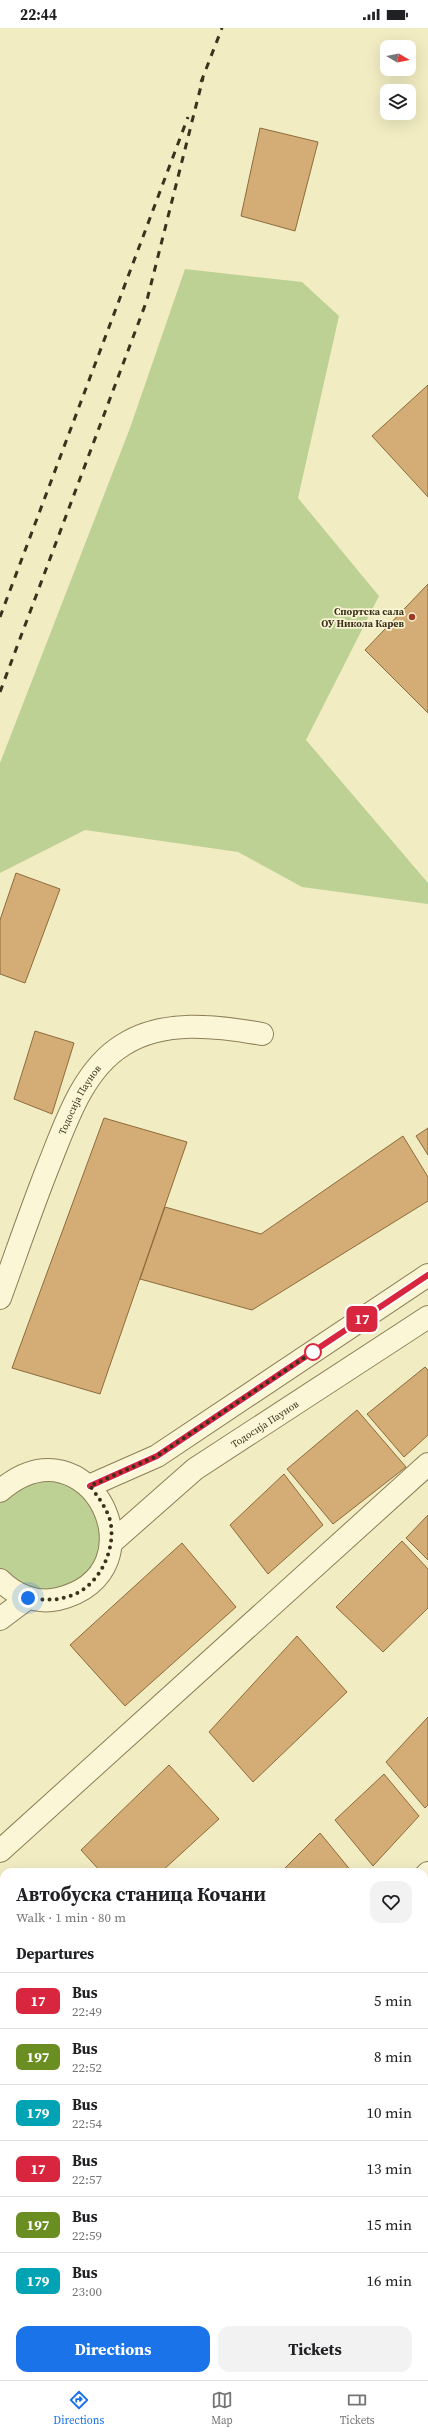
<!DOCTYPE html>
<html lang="en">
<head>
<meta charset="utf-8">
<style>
	body { margin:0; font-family:"Source Serif 4",serif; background:#f2f2f2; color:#202124; height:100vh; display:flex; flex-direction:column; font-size:15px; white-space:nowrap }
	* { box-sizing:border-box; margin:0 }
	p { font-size:13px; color:#757577 }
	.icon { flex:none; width:22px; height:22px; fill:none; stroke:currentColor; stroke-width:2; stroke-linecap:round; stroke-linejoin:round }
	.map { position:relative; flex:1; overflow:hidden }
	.side { position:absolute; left:0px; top:1840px; width:428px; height:512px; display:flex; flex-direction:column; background:#fff; border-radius:12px 12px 0 0; box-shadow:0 4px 16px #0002 }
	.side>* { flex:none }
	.badge { padding:0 8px; border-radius:6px; font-size:14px; line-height:26px }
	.needle { width:26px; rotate:100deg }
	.controls { position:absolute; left:380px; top:12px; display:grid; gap:8px }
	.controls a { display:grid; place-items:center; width:36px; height:36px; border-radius:8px; background:#fff; box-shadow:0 4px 16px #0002; font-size:20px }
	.you { position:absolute; width:20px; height:20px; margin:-10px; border:3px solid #fff; border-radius:50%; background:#1a73e8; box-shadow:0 0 0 6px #1a73e833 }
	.map>.badge { position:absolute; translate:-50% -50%; box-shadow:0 0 0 2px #fff }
	h2 { padding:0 16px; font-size:15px; line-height:36px }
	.round { display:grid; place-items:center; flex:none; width:42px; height:42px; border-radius:12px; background:#f2f2f2 }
	.overview { display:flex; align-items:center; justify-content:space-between; height:68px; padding:0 16px }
	h1 { font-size:19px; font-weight:700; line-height:30px }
	.button { display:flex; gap:8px; margin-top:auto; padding:8px 16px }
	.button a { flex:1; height:46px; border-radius:12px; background:#1a73e8; color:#fff; font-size:16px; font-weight:700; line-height:46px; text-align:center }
	.button a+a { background:#f2f2f2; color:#202124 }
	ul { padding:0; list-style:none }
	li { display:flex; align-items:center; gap:12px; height:56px; padding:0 16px; border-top:1px solid #e0e0e0 }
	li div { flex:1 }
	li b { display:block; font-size:15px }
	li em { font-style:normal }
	li .badge { min-width:44px; font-weight:700; text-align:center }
	.status { display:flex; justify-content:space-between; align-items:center; height:28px; padding:0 20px; background:#fff; direction:ltr }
	.status svg { height:11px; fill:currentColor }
	.tabs { display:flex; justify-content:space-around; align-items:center; height:56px; border-top:1px solid #e0e0e0; background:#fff; font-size:11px; color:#757577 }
	.tabs a { display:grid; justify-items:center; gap:2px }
	.tabs .active { color:#1a73e8 }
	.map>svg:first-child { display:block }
	.green { fill:#bed195 }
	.building { fill:#d3ad75; stroke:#8e6b3b }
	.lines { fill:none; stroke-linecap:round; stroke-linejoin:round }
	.minor-casing { stroke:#8d7e57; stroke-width:24 }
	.minor { stroke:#fbf7d6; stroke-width:22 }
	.rail { stroke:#3b311d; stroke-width:3; stroke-dasharray:7 7; stroke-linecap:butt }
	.line-casing { stroke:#fff; stroke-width:9 }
	.line { stroke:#d7263d; stroke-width:6 }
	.walk { stroke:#3b311d; stroke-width:4; stroke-dasharray:0 7.2 }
	.poi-dot { fill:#a13922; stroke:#f8f4d2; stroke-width:1.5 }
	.stop-dot { fill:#fff; stroke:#d7263d; stroke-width:2 }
	.labels { text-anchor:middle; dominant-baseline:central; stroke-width:3.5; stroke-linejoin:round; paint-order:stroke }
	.poi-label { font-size:10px; font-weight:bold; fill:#3b311d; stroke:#f8f4d2; text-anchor:end }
	.street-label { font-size:10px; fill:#3b311d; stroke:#f8f4d2 }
</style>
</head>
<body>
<div class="status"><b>22:44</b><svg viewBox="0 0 49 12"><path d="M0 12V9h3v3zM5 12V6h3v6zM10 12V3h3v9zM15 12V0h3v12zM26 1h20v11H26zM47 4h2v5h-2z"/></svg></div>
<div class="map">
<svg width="428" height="2352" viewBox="0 0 428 2352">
	<rect width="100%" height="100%" fill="#f1ecc2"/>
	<path class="green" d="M185,241L302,254L339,288L298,470L379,568L306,712L428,855V876L302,859L238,824L85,802L0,845V735L130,400Z
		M59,1450L90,1469L104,1503L94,1541L61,1564L22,1560L0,1542V1473L23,1454Z"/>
	<path class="building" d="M260,100L318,114L295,203L241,188Z
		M428,357V469L372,408Z
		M428,556V685L365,622Z
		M16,845L60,861L25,955L0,946V892Z
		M35,1003L74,1015L52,1086L14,1071Z
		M104,1090L187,1114L100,1366L12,1340Z
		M428,1100V1127L416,1108Z
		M403,1108L428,1149V1173L252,1282L140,1251L165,1179L261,1206Z
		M425,1339L428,1342V1407L404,1429L367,1386Z
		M357,1382L406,1439L333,1496L287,1441Z
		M284,1446L323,1497L268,1546L230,1497Z
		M428,1487V1532L406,1510Z
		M402,1513L428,1541V1580L383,1624L336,1579Z
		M182,1515L236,1579L125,1678L70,1617Z
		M297,1608L347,1664L253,1754L209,1704Z
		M428,1689V1777L425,1780L386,1734Z
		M169,1737L219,1791L161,1844H101L81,1822Z
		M384,1746L419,1788L373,1838L335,1792Z
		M320,1805L352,1844H281Z
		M428,1887V1924L424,1920V1891Z
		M4,1899V1945L0,1941V1903Z
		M428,1953V1996L424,1999V1957Z
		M0,1954L4,1958V1983L0,1987Z
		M4,2095V2198L0,2202V2099Z
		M424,2119L428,2123V2172L424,2176Z
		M428,2256V2333L424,2328V2259Z
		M4,2302V2348H44L40,2352H0V2306Z
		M424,2339L428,2343V2352H361L357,2348H424Z
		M175,2348H258L254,2352H179Z"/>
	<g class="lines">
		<defs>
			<g id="minor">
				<path id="s1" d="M0,1270C16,1226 31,1182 48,1139C65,1097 82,1042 123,1017C163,991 217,998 262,1006"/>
				<path d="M89,1458L157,1428L428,1247"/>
				<path d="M0,1463C89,1386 166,1545 58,1571C36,1576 15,1567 0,1552"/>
				<path id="s2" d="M111,1515L195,1441L428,1289"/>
				<path d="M0,1591L28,1570"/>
				<path d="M0,1823L428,1436"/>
				<path d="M424,1849L428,1845"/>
				<path d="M424,2232L428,2228"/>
				<path d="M0,2269L4,2265"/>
				<path d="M104,2348L108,2352"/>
			</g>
		</defs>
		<use href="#minor" class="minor-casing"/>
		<use href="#minor" class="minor"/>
		<path class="rail" d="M201,54L222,0
			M0,589L188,89
			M0,664L147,272L203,50"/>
	</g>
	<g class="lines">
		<defs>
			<path id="line" d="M90,1458L157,1428L428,1247"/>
		</defs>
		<use href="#line" class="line-casing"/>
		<use href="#line" class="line"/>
		<path class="walk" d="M28,1570C43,1572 56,1573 70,1568C99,1559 117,1521 110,1492C106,1479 98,1469 90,1458L157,1428L313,1324"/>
	</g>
	<circle class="poi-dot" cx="412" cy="589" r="4"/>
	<circle class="stop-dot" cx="313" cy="1324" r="8"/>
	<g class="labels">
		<g class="poi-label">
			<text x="404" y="583">Спортска сала<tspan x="404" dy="12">ОУ Никола Карев</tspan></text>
		</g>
		<g class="street-label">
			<text stroke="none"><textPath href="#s1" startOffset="214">Тодосија Паунов</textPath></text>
			<text stroke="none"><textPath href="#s2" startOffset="195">Тодосија Паунов</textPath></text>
		</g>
	</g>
</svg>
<div class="controls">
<a><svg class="needle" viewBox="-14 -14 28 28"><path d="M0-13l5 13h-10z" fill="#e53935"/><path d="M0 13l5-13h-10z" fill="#757577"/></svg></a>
<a><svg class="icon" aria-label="layers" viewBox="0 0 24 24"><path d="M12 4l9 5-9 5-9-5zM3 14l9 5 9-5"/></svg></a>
</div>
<div class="you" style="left:28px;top:1570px"></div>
<b class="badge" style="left:362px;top:1291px;background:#d7263d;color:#fff">17</b>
<section class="side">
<div class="overview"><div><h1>Автобуска станица Кочани</h1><p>Walk · 1 min · 80 m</p></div><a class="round"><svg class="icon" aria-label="heart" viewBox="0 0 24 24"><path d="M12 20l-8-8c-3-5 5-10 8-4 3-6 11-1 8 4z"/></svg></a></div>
<h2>Departures</h2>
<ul>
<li><span class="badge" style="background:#d7263d;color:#fff">17</span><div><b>Bus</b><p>22:49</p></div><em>5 min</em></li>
<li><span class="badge" style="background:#6b8e23;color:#fff">197</span><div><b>Bus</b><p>22:52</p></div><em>8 min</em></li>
<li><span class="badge" style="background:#00a3b4;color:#fff">179</span><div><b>Bus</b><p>22:54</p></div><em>10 min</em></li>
<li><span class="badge" style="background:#d7263d;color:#fff">17</span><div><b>Bus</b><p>22:57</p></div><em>13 min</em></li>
<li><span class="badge" style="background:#6b8e23;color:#fff">197</span><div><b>Bus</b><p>22:59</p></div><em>15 min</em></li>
<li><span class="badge" style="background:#00a3b4;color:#fff">179</span><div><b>Bus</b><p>23:00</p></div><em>16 min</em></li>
</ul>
<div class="button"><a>Directions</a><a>Tickets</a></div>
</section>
</div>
<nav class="tabs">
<a class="active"><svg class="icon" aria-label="directions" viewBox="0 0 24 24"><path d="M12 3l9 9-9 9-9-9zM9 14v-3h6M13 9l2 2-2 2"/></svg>Directions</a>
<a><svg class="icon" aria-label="map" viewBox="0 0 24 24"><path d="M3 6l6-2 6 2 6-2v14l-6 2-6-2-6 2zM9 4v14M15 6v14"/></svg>Map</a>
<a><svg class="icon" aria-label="tickets" viewBox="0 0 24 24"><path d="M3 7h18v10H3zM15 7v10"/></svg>Tickets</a>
</nav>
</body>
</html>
